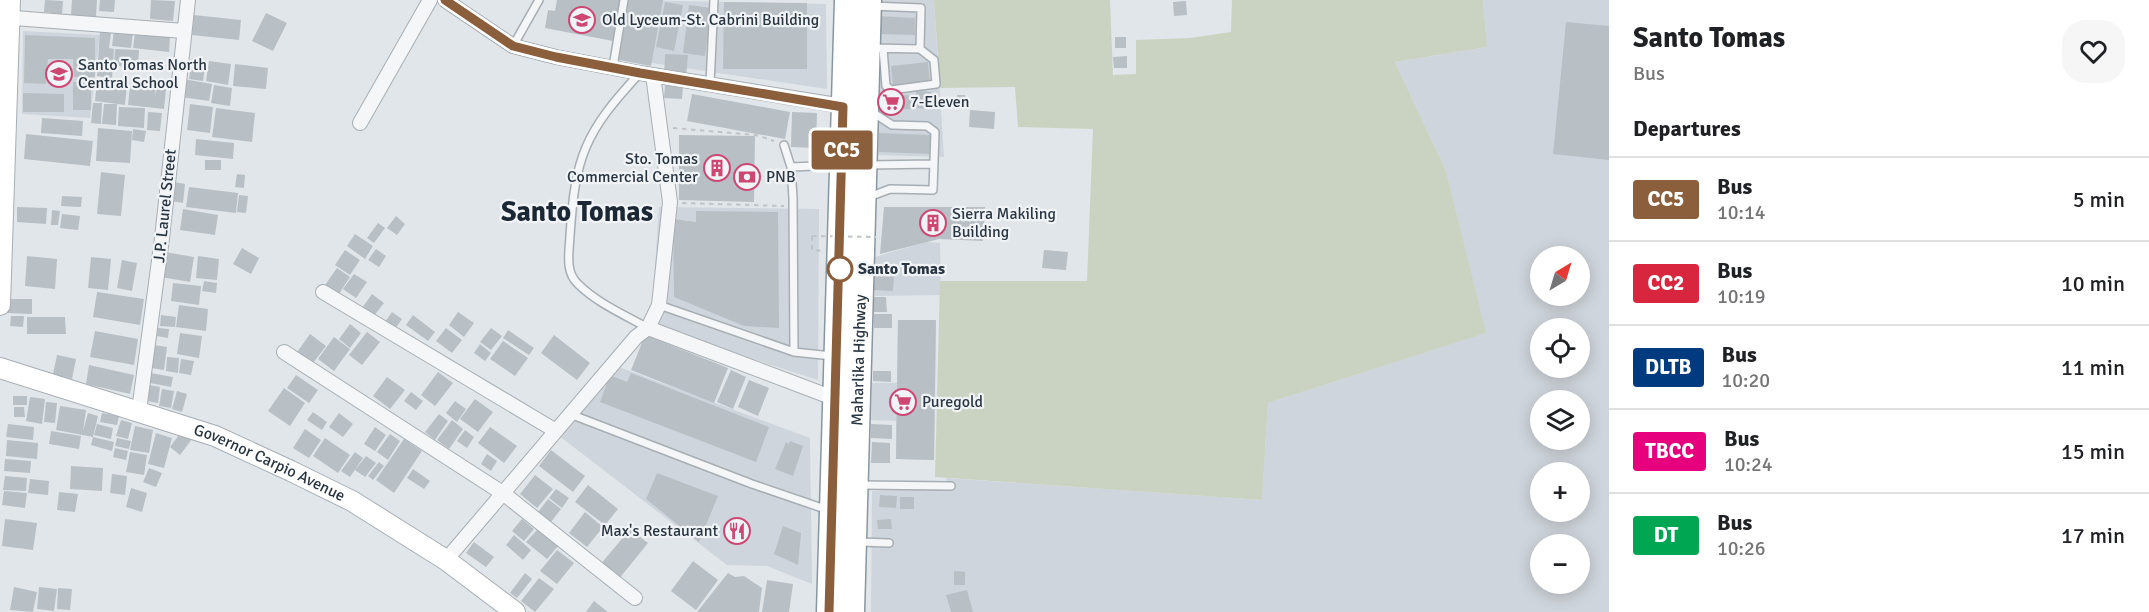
<!DOCTYPE html>
<html lang="en">
<head>
<meta charset="utf-8">
<style>
	body { margin:0; font-family:Signika,sans-serif; background:#f6f6f6; color:#202124; height:100vh; display:flex; flex-direction:column; font-size:22px; white-space:nowrap }
	* { box-sizing:border-box; margin:0 }
	p { font-size:20px; color:#757577 }
	.icon { flex:none; width:33px; height:33px; fill:none; stroke:currentColor; stroke-width:2; stroke-linecap:round; stroke-linejoin:round }
	.map { position:relative; flex:1; overflow:hidden }
	.panel { display:flex; flex-direction:column; background:#fff; width:540px }
	.panel>* { flex:none }
	.badge { padding:0 12px; border-radius:4px; font-size:21px; line-height:39px }
	.needle { width:39px; rotate:38deg }
	.controls { position:absolute; left:1530px; top:246px; display:grid; gap:12px }
	.controls a { display:grid; place-items:center; width:60px; height:60px; border-radius:50%; background:#fff; box-shadow:0 3px 15px #0003; font-size:30px }
	.map>.badge { position:absolute; translate:-50% -50%; box-shadow:0 0 0 3px #fff }
	h2 { padding:0 24px; font-size:22px; line-height:54px }
	.round { display:grid; place-items:center; flex:none; width:63px; height:63px; border-radius:24px; background:#f6f6f6 }
	.headline { display:flex; align-items:center; justify-content:space-between; height:102px; padding:0 24px }
	h1 { font-size:28px; font-weight:700; line-height:45px }
	ul { padding:0; list-style:none }
	li { display:flex; align-items:center; gap:18px; height:84px; padding:0 24px; border-top:2px solid #e0e0e0 }
	li div { flex:1 }
	li b { display:block; font-size:22px }
	li em { font-style:normal }
	li .badge { min-width:66px; font-weight:700; text-align:center }
	main { display:flex; flex:1; min-height:0 }
	.map>svg:first-child { display:block }
	.built { fill:#cfd5dc; fill-rule:evenodd }
	.green { fill:#cad3c2 }
	.building { fill:#b8c0c6 }
	.lines { fill:none; stroke-linecap:round; stroke-linejoin:round }
	.lane-casing { stroke:#a6aeb4; stroke-width:10 }
	.street-casing { stroke:#a6aeb4; stroke-width:16 }
	.secondary-casing { stroke:#a6aeb4; stroke-width:22 }
	.highway-casing { stroke:#8896a0; stroke-width:27 }
	.path { stroke:#bfc4c8; stroke-width:2; stroke-dasharray:4.5 4.5; stroke-linecap:butt }
	.lane { stroke:#f4f6f8; stroke-width:7 }
	.street { stroke:#f4f6f8; stroke-width:14 }
	.secondary { stroke:#fff; stroke-width:20 }
	.highway { stroke:#fff; stroke-width:24 }
	.path-bridge { stroke:#bfc4c8; stroke-width:2; stroke-dasharray:4.5 4.5; stroke-linecap:butt }
	.line-casing { stroke:#fff; stroke-width:14 }
	.line { stroke:#8b5e3c; stroke-width:9 }
	.stop-dot { fill:#fff; stroke:#8b5e3c; stroke-width:3 }
	.labels { text-anchor:middle; dominant-baseline:central; stroke-width:4.5; stroke-linejoin:round; paint-order:stroke }
	.poi-label { font-size:16px; fill:#293641; stroke:#f1f4f7; text-anchor:start }
	.street-label { font-size:16px; fill:#293641; stroke:#f1f4f7 }
	.stop-label { font-size:16px; font-weight:bold; fill:#293641; stroke:#f1f4f7; text-anchor:start }
	.town-label { font-size:28px; font-weight:bold; fill:#1b2732; stroke:#f1f4f7 }
</style>
</head>
<body>
<main>
<div class="map">
<svg width="1609" height="612" viewBox="0 0 1609 612">
	<rect width="100%" height="100%" fill="#e1e6ea"/>
	<path class="built" d="M627,0L826,4L827,89L618,58Z
		M877,0H934L944,157L876,155Z
		M1483,0H1609V612H871L872,491L950,489L946,478L1262,500L1268,403L1485,333L1446,171L1395,62L1487,47ZM1540,256H1580V296H1540ZM1540,328H1580V368H1540ZM1540,400H1580V440H1540ZM1540,472H1580V512H1540ZM1540,544H1580V584H1540Z
		M23,31L100,35L90,118L22,114Z
		M659,207L819,209L818,380L651,326Z
		M927,242L940,243L941,295L875,296V257Z
		M898,320H936L934,460L896,459V421L871,420L872,383H897Z
		M616,366L810,438L812,584L767,566L727,565L558,435Z"/>
	<path class="green" d="M934,0H1110L1113,75L1136,74V40L1190,38L1231,32L1232,0H1483L1487,47L1395,62L1446,171L1486,333L1268,403L1262,500L935,477L940,281H1087L1093,129L1018,127L1015,87L940,88Z"/>
	<path class="building" d="M45,0L63,1L62,14L44,12Z
		M72,0H97L96,17L71,15Z
		M100,0H115L114,12L99,11Z
		M151,0L175,1L173,21L150,19Z
		M557,0H621L613,41L545,28L548,10L555,11Z
		M629,0H663L651,66L619,60Z
		M1186,1L1187,15L1174,16L1173,2Z
		M665,2L683,5L674,51L656,47Z
		M724,2L807,3V69H723Z
		M689,5L711,8L705,56L683,53Z
		M266,13L287,23L273,51L252,41Z
		M194,15L241,20L239,40L192,35Z
		M878,16L915,18V35L878,34Z
		M1566,22L1609,26V160L1553,154Z
		M114,30L133,33L131,48L112,46Z
		M100,31L111,33L109,48L114,49L112,78L97,76Z
		M135,33L170,37L169,52L133,48Z
		M25,35L95,38V77H74L73,59H48L46,84L24,83Z
		M1115,37H1126V48H1115Z
		M115,49L139,50L138,67L114,66Z
		M665,54L688,55L686,78L664,77Z
		M1127,56V68H1114L1113,57Z
		M192,58L206,60L203,81L189,79Z
		M209,61L231,64L228,85L206,81Z
		M928,62L930,83L893,87L891,66Z
		M235,64L268,68L266,89L233,86Z
		M183,79L212,84L209,101L181,97Z
		M97,81L127,84L125,105L95,101Z
		M73,82H91V110H73Z
		M214,85L232,88L230,106L211,103Z
		M665,85L683,87L682,99L664,98Z
		M130,86L156,89L155,98L157,88L166,89L164,109L128,105Z
		M916,91L931,92L930,109L916,108Z
		M23,93L64,94V112H23Z
		M692,94L790,112L785,139L687,121Z
		M913,95V109L878,110V96Z
		M957,95H965L967,108L958,109Z
		M93,103H102L101,124L91,123Z
		M104,104H117L116,125L102,124Z
		M190,104L213,107L210,133L187,130Z
		M119,107L145,108L144,128L118,126Z
		M216,108L255,113L252,142L212,137Z
		M970,110L995,112L994,129L969,127Z
		M148,112L162,113L160,131L147,130Z
		M792,112L817,113L816,148L791,147Z
		M42,118L83,121L82,136L41,133Z
		M98,128L132,131L130,163L96,161Z
		M133,129L146,131L144,142L132,140Z
		M879,133L931,135L930,154L879,152Z
		M26,134L93,141L90,166L24,159Z
		M679,135L755,136L754,202L679,200Z
		M196,139L234,143L233,159L195,155Z
		M205,160H221V170H205Z
		M101,172L125,175L121,216L97,214Z
		M237,174L245,175L244,188L235,187Z
		M174,182L185,184L183,203L171,201Z
		M189,187L238,193L236,213L186,207Z
		M239,195L248,196L246,213L237,212Z
		M62,196L82,197L81,207L61,206Z
		M17,207L47,208L46,224L17,222Z
		M884,207H985L983,241L939,239L880,254Z
		M183,209L218,215L215,235L180,230Z
		M52,210L60,211L58,225H51Z
		M696,211L778,212L779,328L744,326L674,297L673,219L696,222Z
		M62,214L80,216L78,230L60,228Z
		M396,216L405,224L397,235L387,228Z
		M378,223L385,228L374,243L367,238Z
		M355,234L373,246L365,259L347,246Z
		M242,248L259,258L251,274L233,264Z
		M376,249L386,256L379,267L368,260Z
		M345,250L360,260L350,275L335,265Z
		M1044,250L1068,252L1066,270L1042,268Z
		M165,252L194,257L190,282L161,277Z
		M27,256L57,259L55,289L25,286Z
		M198,256L219,259L217,280L196,278Z
		M91,257L111,259L108,290L88,288Z
		M122,260L137,263L132,291L117,288Z
		M337,268L350,277L339,294L325,285Z
		M354,274L367,282L356,298L343,289Z
		M873,276L894,277L893,291L872,290Z
		M204,281L217,283L216,293L202,291Z
		M173,283L201,286L199,305L171,301Z
		M97,292L144,299L140,325L93,317Z
		M372,294L384,303L373,317L362,308Z
		M873,297H886L887,312H874Z
		M8,299H32V314L7,313Z
		M179,305L208,309L206,331L176,327Z
		M392,312L402,319L395,329L385,322Z
		M458,312L474,323L464,337L449,325Z
		M874,314H892V328H874Z
		M161,315L176,317L175,327L160,326Z
		M413,315L435,332L428,341L406,325Z
		M11,316H24L23,327L10,326Z
		M27,317H65L66,334H27Z
		M898,320H936L934,460L896,459Z
		M350,324L361,333L350,348L339,339Z
		M158,328L169,329L168,338L157,336Z
		M446,328L462,340L452,353L436,341Z
		M491,328L502,336L491,350L480,342Z
		M508,330L534,348L529,355L503,338Z
		M95,331L138,339L134,365L90,357Z
		M367,332L380,342L362,365L349,355Z
		M180,333L202,336L199,358L177,354Z
		M310,334L326,346L310,367L295,355Z
		M554,335L590,363L577,380L541,353Z
		M645,335L728,368L714,403L631,370Z
		M334,337L350,349L334,371L318,359Z
		M503,341L528,358L515,376L490,359Z
		M480,344L491,353L485,361L474,353Z
		M154,345L167,347L164,370L151,368Z
		M57,355L76,359L72,379L53,374Z
		M167,357L179,358L178,373L166,371Z
		M181,359L194,361L191,375L179,373Z
		M89,365L134,375L130,394L86,384Z
		M731,370L746,377L733,409L717,402Z
		M873,371H891V382L873,381Z
		M438,372L453,383L435,406L421,395Z
		M151,373L173,377L171,387L150,383Z
		M631,373L769,427L756,462L600,402L610,375L627,382Z
		M296,375L318,390L309,403L287,388Z
		M387,377L405,390L390,409L373,396Z
		M749,380L769,388L758,416L738,407Z
		M149,385L160,387L158,403L147,401Z
		M284,388L305,403L290,426L268,411Z
		M162,389L174,391L171,408L159,406Z
		M177,391L187,394L182,412L172,409Z
		M411,392L423,401L416,410L404,401Z
		M13,396H27V405H13Z
		M30,397L45,399L42,424L26,421Z
		M475,399L493,412L478,432L460,419Z
		M455,401L466,409L457,422L446,413Z
		M46,402L57,403L55,423L44,422Z
		M60,406L86,410L83,431L88,413L98,416L93,437L56,430Z
		M14,407H24L25,417H14Z
		M313,412L327,422L322,430L307,420Z
		M102,413L119,416L117,425L100,422Z
		M339,413L353,424L343,437L329,427Z
		M439,414L448,421L435,440L425,432Z
		M121,420L132,423L128,439L116,436Z
		M452,420L463,429L449,449L437,440Z
		M8,424L34,427L33,440L6,437Z
		M97,424L113,428L111,439L94,435Z
		M871,424L892,425V439L871,438Z
		M135,426L153,430L149,453L130,450Z
		M375,427L386,435L375,451L364,444Z
		M490,427L517,446L504,463L478,443Z
		M305,429L321,440L309,458L293,448Z
		M465,430L474,437L467,448L457,441Z
		M51,431L81,436L79,449L49,444Z
		M182,431L192,439L180,455L170,447Z
		M156,433L172,438L164,468L148,464Z
		M390,434L400,441L388,460L377,452Z
		M93,437L114,442L112,451L91,445Z
		M117,438L131,441L129,449L115,446Z
		M325,438L350,455L338,473L313,456Z
		M404,439L422,451L394,493L376,480Z
		M7,440L38,443L37,459L6,456Z
		M790,441L803,446L793,476L775,469L786,442L789,444Z
		M872,442L890,443V463H871Z
		M115,448L128,451L126,460L113,457Z
		M551,450L585,476L573,492L539,466Z
		M130,452L147,455L144,475L126,472Z
		M355,452L363,458L350,477L341,471Z
		M487,454L497,461L491,471L481,464Z
		M366,456L376,463L365,477L355,470Z
		M5,459L31,461L30,473L4,471Z
		M379,462L384,466L373,480L368,476Z
		M71,466L103,468L102,491L70,489Z
		M149,468L162,473L156,487L143,482Z
		M413,469L430,481L424,489L407,478Z
		M657,473L718,496L699,542L646,499Z
		M112,474L127,476L125,495L110,493Z
		M535,475L553,489L537,508L520,494Z
		M5,476L27,478L26,491L3,490Z
		M30,479L49,481L48,495L28,493Z
		M588,485L618,509L605,525L575,502Z
		M131,488L147,493L142,512L126,507Z
		M556,489L569,498L562,508L549,498Z
		M4,491L27,493L25,508L2,505Z
		M59,492L78,494L75,512L57,510Z
		M880,495L897,496L896,508L879,507Z
		M900,497H914V509H900Z
		M548,499L561,509L551,522L538,512Z
		M585,512L603,527L587,547L569,533Z
		M5,519L37,523L33,550L2,546Z
		M522,519L534,529L524,541L512,531Z
		M891,519L892,529H878L877,520Z
		M783,526L801,533L798,565L774,554Z
		M538,529L558,546L547,559L526,542Z
		M630,529L648,543L618,580L600,565Z
		M514,535L531,550L523,560L506,545Z
		M474,542L494,557L486,567L466,553Z
		M557,550L574,563L557,584L540,571Z
		M693,561L718,580L696,610L671,591Z
		M954,571L965,572V585H954Z
		M525,573L532,579L517,598L510,593Z
		M728,573L735,577L744,576L762,588L759,612H697Z
		M539,578L554,589L535,612L521,601Z
		M767,580L793,584L789,612H762Z
		M14,587L37,592L33,612L10,610Z
		M39,587L57,589L54,611L37,609Z
		M58,588L72,589L70,610L57,609Z
		M967,590L973,612H951L946,595Z
		M594,601L608,612H586Z"/>
	<g class="lines">
		<defs>
			<path id="lane" d="M871,6L921,8L920,49L872,48
				M513,46L539,0
				M883,49L886,86L891,90L936,84L934,60L920,49
				M613,67L624,0
				M640,73C585,132 575,156 570,236C569,253 565,272 578,284C597,303 625,315 648,328
				M710,84L714,0
				M784,145L791,167L793,198L794,352L832,356
				M868,165L934,164
				M791,167L839,165
				M869,197L890,189L933,190L935,132L927,126L892,125L872,112
				M659,305L794,352
				M570,414L752,484L828,510
				M860,485L951,486
				M859,542L889,543"/>
			<path id="street" d="M445,0L513,46L556,57L640,73L849,107
				M1,17L184,31
				M360,123L430,0
				M323,292L556,431
				M648,328L659,305L670,202L653,75
				M284,352L504,494L635,598
				M139,411L162,238L188,0
				M446,560L636,337L648,328L836,399"/>
			<g id="secondary">
				<path d="M0,305L10,0"/>
				<path id="s1" d="M0,368L215,436L291,471L352,501L446,560L515,612"/>
			</g>
			<g id="highway">
				<path d="M829,612L847,0"/>
				<path id="s2" d="M852,612L869,0"/>
			</g>
		</defs>
		<use href="#lane" class="lane-casing"/>
		<use href="#street" class="street-casing"/>
		<use href="#secondary" class="secondary-casing"/>
		<use href="#highway" class="highway-casing"/>
		<path class="path" d="M673,128L756,135L774,141
			M682,203L784,206
			M812,236V250L823,251"/>
		<use href="#lane" class="lane"/>
		<use href="#street" class="street"/>
		<use href="#secondary" class="secondary"/>
		<use href="#highway" class="highway"/>
		<path class="path-bridge" d="M812,236L876,237"/>
	</g>
	<g class="lines">
		<defs>
			<path id="line" d="M445,0L513,46L556,57L640,73L843,107L829,612"/>
		</defs>
		<use href="#line" class="line-casing"/>
		<use href="#line" class="line"/>
	</g>
	<defs>
		<symbol id="university-ring" viewBox="-11 -11 22 22"><circle r="9.5" fill="#f1f4f7" stroke="#ce4773" stroke-width="1.5"/><path d="M0-5L7-2L0 1L-7-2ZM-4 1L0 2.5L4 1V4Q0 6-4 4Z" fill="#ce4773"/></symbol>
		<symbol id="school-ring" viewBox="-11 -11 22 22"><circle r="9.5" fill="#f1f4f7" stroke="#ce4773" stroke-width="1.5"/><path d="M0-5L7-2L0 1L-7-2ZM-4 1L0 2.5L4 1V4Q0 6-4 4Z" fill="#ce4773"/></symbol>
		<symbol id="supermarket-ring" viewBox="-11 -11 22 22"><circle r="9.5" fill="#f1f4f7" stroke="#ce4773" stroke-width="1.5"/><path d="M-6-5.5h2.5l.6 2H6L4.5 2H-2.5L-4.4-4H-6ZM-1.5 3.2a1.3 1.3 0 1 0 .1 0ZM3 3.2a1.3 1.3 0 1 0 .1 0Z" fill="#ce4773"/></symbol>
		<symbol id="building-ring" viewBox="-11 -11 22 22"><circle r="9.5" fill="#f1f4f7" stroke="#ce4773" stroke-width="1.5"/><path d="M-4-6H4V6H1V3H-1V6H-4ZM-2.5-4.3h1.7v1.8h-1.7ZM.8-4.3h1.7v1.8H.8ZM-2.5-1h1.7V.8h-1.7ZM.8-1h1.7V.8H.8Z" fill="#ce4773"/></symbol>
		<symbol id="bank-ring" viewBox="-11 -11 22 22"><circle r="9.5" fill="#f1f4f7" stroke="#ce4773" stroke-width="1.5"/><path d="M-6-4H6V4H-6ZM0-2.3a2.3 2.3 0 1 0 0 4.6a2.3 2.3 0 1 0 0-4.6Z" fill="#ce4773"/></symbol>
		<symbol id="restaurant-ring" viewBox="-11 -11 22 22"><circle r="9.5" fill="#f1f4f7" stroke="#ce4773" stroke-width="1.5"/><path d="M-5-6h1v4h1v-4h1v4h1v-4h1v5L-1.5 .5V6h-2V.5L-5-1ZM5-6V6H3V1.5H1.5Q1.5-4 5-6Z" fill="#ce4773"/></symbol>
	</defs>
	<g fill-rule="evenodd">
		<use href="#university-ring" x="567" y="5" width="30" height="30"/>
		<use href="#school-ring" x="44" y="59" width="30" height="30"/>
		<use href="#supermarket-ring" x="876" y="87" width="30" height="30"/>
		<use href="#building-ring" x="702" y="153" width="30" height="30"/>
		<use href="#bank-ring" x="732" y="162" width="30" height="30"/>
		<use href="#building-ring" x="918" y="208" width="30" height="30"/>
		<use href="#supermarket-ring" x="888" y="387" width="30" height="30"/>
		<use href="#restaurant-ring" x="722" y="516" width="30" height="30"/>
	</g>
	<circle class="stop-dot" cx="840" cy="269" r="12"/>
	<g class="labels">
		<g class="poi-label">
			<text x="602" y="20">Old Lyceum-St. Cabrini Building</text>
			<text x="78" y="65">Santo Tomas North<tspan x="78" dy="18">Central School</tspan></text>
			<text x="910" y="102">7-Eleven</text>
			<text x="698" y="159" text-anchor="end">Sto. Tomas<tspan x="698" dy="18">Commercial Center</tspan></text>
			<text x="766" y="177">PNB</text>
			<text x="952" y="214">Sierra Makiling<tspan x="952" dy="18">Building</tspan></text>
			<text x="922" y="402">Puregold</text>
			<text x="718" y="531" text-anchor="end">Max's Restaurant</text>
		</g>
		<g class="street-label">
			<text transform="translate(165 206) rotate(-84)">J.P. Laurel Street</text>
			<text stroke="none"><textPath href="#s2" startOffset="252">Maharlika Highway</textPath></text>
			<text stroke="none"><textPath href="#s1" startOffset="286">Governor Carpio Avenue</textPath></text>
		</g>
		<g class="stop-label">
			<text x="858" y="269">Santo Tomas</text>
		</g>
		<g class="town-label">
			<text x="577" y="212">Santo Tomas</text>
		</g>
	</g>
</svg>
<div class="controls">
<a><svg class="needle" viewBox="-14 -14 28 28"><path d="M0-13l5 13h-10z" fill="#e53935"/><path d="M0 13l5-13h-10z" fill="#757577"/></svg></a>
<a><svg class="icon" aria-label="locate" viewBox="0 0 24 24"><circle cx="12" cy="12" r="6"/><path d="M12 2v4M12 18v4M2 12h4M18 12h4"/></svg></a>
<a><svg class="icon" aria-label="layers" viewBox="0 0 24 24"><path d="M12 4l9 5-9 5-9-5zM3 14l9 5 9-5"/></svg></a>
<a>+</a>
<a>−</a>
</div>
<b class="badge" style="left:842px;top:150px;background:#8b5e3c;color:#fff">CC5</b>
</div>
<section class="panel">
<div class="headline"><div><h1>Santo Tomas</h1><p>Bus</p></div><a class="round"><svg class="icon" aria-label="heart" viewBox="0 0 24 24"><path d="M12 20l-8-8c-3-5 5-10 8-4 3-6 11-1 8 4z"/></svg></a></div>
<h2>Departures</h2>
<ul>
<li><span class="badge" style="background:#8b5e3c;color:#fff">CC5</span><div><b>Bus</b><p>10:14</p></div><em>5 min</em></li>
<li><span class="badge" style="background:#d7263d;color:#fff">CC2</span><div><b>Bus</b><p>10:19</p></div><em>10 min</em></li>
<li><span class="badge" style="background:#003b80;color:#fff">DLTB</span><div><b>Bus</b><p>10:20</p></div><em>11 min</em></li>
<li><span class="badge" style="background:#e6007e;color:#fff">TBCC</span><div><b>Bus</b><p>10:24</p></div><em>15 min</em></li>
<li><span class="badge" style="background:#00a651;color:#fff">DT</span><div><b>Bus</b><p>10:26</p></div><em>17 min</em></li>
</ul>
</section>
</main>
</body>
</html>
